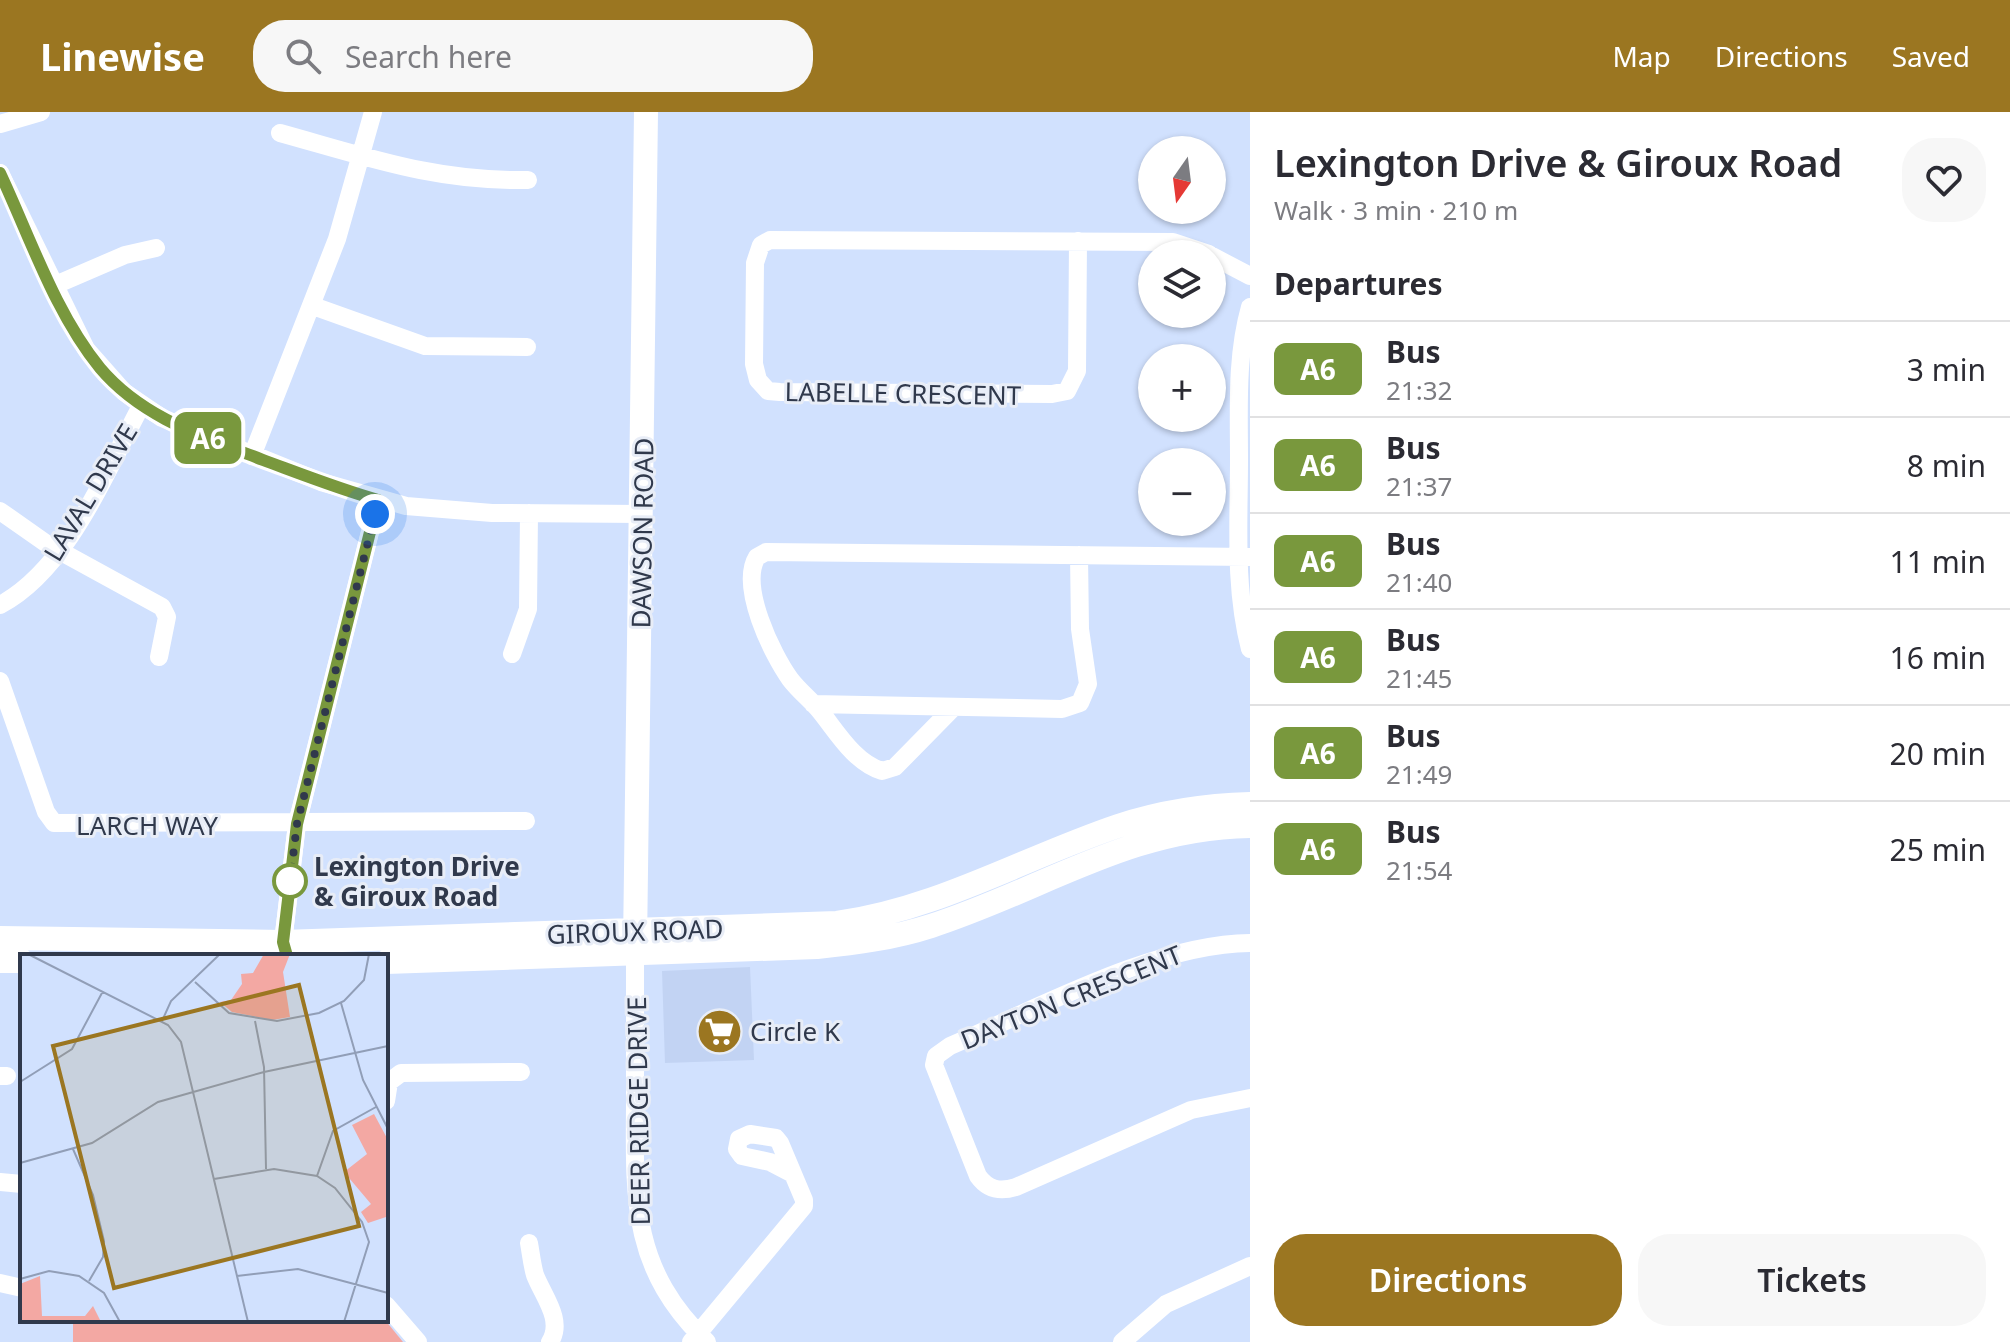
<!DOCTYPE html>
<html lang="en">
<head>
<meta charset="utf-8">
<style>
	body { margin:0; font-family:"Noto Sans",sans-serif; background:#f7f7f7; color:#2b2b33; height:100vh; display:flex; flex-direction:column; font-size:30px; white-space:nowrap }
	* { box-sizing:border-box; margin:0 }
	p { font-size:26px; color:#7c7c81 }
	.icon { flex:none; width:44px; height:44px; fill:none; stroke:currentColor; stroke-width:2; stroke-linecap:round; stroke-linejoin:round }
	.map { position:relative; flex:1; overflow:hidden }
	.details { display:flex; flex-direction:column; background:#fff; width:760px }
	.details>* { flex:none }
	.badge { padding:0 16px; border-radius:12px; font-size:28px; line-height:52px }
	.needle { width:52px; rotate:194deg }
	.buttons { position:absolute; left:1138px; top:24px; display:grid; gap:16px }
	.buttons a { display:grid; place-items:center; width:88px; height:88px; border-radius:50%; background:#fff; box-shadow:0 2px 6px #0004; font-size:40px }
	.you { position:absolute; width:40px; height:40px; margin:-20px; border:6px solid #fff; border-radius:50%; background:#1a73e8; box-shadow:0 0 0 12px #1a73e833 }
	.map>.badge { position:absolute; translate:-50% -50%; box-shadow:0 0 0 4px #fff }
	h2 { padding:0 24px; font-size:30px; line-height:72px }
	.round { display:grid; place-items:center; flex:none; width:84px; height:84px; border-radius:32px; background:#f7f7f7 }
	.head { display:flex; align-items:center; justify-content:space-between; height:136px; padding:0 24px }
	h1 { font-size:38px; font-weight:600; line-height:60px }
	.primary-button { display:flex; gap:16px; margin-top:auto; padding:16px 24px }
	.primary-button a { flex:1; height:92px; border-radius:32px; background:#9b7621; color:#fff; font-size:32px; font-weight:600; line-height:92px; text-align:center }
	.primary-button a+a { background:#f7f7f7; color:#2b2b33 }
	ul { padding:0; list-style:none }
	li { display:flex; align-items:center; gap:24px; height:96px; padding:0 24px; border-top:2px solid #e1e1e2 }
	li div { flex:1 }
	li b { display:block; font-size:30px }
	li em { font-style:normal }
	li .badge { min-width:88px; font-weight:700; text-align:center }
	header { display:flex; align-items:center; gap:48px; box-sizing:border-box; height:112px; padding:0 40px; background:#9b7621; color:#fff }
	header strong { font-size:38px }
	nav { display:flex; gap:44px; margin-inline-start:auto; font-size:28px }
	.search { width:560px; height:72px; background:#f7f7f7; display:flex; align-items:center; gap:20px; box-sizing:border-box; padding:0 28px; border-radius:32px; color:#7c7c81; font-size:30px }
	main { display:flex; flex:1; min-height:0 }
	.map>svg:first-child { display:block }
	.built { fill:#c2d3f3 }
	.green { fill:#f3a8a3 }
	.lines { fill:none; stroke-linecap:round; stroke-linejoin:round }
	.minor { stroke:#fff; stroke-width:18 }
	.major { stroke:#fff; stroke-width:24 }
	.line-casing { stroke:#fff; stroke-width:18 }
	.line { stroke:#79983d; stroke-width:12 }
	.walk { stroke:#30394c; stroke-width:8; stroke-dasharray:0 14.4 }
	.stop-dot { fill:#fff; stroke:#79983d; stroke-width:4 }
	.labels { text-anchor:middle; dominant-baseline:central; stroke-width:6; stroke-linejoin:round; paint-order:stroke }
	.street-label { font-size:26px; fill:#30394c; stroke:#e8edf7 }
	.stop-label { font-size:26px; font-weight:bold; fill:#30394c; stroke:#e8edf7; text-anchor:start }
	.poi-label { font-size:26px; fill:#30394c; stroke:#e8edf7; text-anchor:start }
	.inset-road { fill:none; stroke:#919eb7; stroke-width:2 }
	.view { fill:#9b7621; fill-opacity:0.15; stroke:#9b7621; stroke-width:4 }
	.inset-edge { fill:none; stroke:#30394c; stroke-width:4 }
</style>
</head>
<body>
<header>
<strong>Linewise</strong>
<div class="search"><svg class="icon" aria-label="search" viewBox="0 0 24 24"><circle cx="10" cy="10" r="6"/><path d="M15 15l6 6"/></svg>Search here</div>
<nav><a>Map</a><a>Directions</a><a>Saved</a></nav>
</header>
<main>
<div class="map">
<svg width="1250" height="1230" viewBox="0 0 1250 1230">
	<rect width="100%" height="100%" fill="#d1e1fe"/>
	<path class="built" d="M750,855L754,948L665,951L662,859Z"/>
	<path class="green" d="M73,1208H385L403,1230H73Z"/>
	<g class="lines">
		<path class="minor" d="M0,12L41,0
			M280,21C367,45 436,70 528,68
			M0,61L86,237L124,280L162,306L321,370L406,394L492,401L643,402
			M1078,129L1077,259L1067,279L1052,282L780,280L768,279L758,268L754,252L755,151L761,133L770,128L1173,130L1209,142
			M1212,144L1250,164
			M53,174L125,143L156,136
			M313,194L425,234L527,235
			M1250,195C1236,244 1239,297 1239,347C1239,411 1234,475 1250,537
			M252,344L337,127L373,0
			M0,399L47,432L162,495L167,505L159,545
			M0,493C68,457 106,359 141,294
			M512,542L528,497L529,401
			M0,569L46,700L54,711L526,709
			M813,592L1062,597L1080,591L1088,572L1080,517L1079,443
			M954,595L895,655L882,659C854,650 837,620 820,599C811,588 799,579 790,567C772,542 739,474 757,445L766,440L1250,445
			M1250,831C1155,832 1039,896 950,934L936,944L934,953L978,1064C988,1078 1000,1080 1016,1075L1191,998L1250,986
			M635,843C635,894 635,944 635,995C634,1091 633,1159 707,1230
			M276,844L283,830L297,712L378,388
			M0,964H7
			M386,989L389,970L401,961L521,960
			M0,1070L22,1072
			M529,1131C531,1142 532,1153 535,1163C543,1184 564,1208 550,1230
			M0,1171L22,1176
			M386,1193L418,1230
			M691,1230L804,1094V1088L780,1031L776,1026L750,1022L739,1027L737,1037L742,1044L770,1050L793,1062
			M1122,1230L1166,1192L1250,1154"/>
		<path class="major" d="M0,826L283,830L837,811C938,797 1023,746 1118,714C1161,700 1205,693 1250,692
			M635,834L646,0
			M0,849H22
			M386,850L817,835C856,831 894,826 931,814C1043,778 1127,716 1250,714"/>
	</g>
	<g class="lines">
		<defs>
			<path id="line" d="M0,61C30,125 55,201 100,256C142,306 204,325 263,348C301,362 339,377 378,388L297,712L283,830L287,844"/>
		</defs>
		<use href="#line" class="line-casing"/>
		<use href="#line" class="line"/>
		<path class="walk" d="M290,769L297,712L375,402"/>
	</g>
	<defs>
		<symbol id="supermarket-disc" viewBox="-11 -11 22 22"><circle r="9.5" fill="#9b7621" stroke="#e8edf7"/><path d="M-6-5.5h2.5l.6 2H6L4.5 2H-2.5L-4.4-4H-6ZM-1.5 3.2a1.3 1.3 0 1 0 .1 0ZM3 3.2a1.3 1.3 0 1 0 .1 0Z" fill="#fff"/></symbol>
	</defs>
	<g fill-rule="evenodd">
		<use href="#supermarket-disc" x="694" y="894" width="51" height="51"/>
	</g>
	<circle class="stop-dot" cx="290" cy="769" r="16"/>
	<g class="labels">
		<g class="street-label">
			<text transform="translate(903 281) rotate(1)">LABELLE CRESCENT</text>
			<text transform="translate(90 380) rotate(-59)">LAVAL DRIVE</text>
			<text transform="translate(642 421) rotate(-89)">DAWSON ROAD</text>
			<text x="147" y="713">LARCH WAY</text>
			<text transform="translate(635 819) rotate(-2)">GIROUX ROAD</text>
			<text transform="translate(1071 885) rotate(-22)">DAYTON CRESCENT</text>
			<text transform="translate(638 999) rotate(-91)">DEER RIDGE DRIVE</text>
		</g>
		<g class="stop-label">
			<text x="314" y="754">Lexington Drive<tspan x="314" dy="30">&amp; Giroux Road</tspan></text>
		</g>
		<g class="poi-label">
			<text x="750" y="919">Circle K</text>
		</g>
	</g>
	<g transform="translate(20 842)">
		<rect width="368" height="368" fill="#d1e1fe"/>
		<path d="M244,0H270L263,18L270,63L252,66L212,58L200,48L211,46L222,30L221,20L233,19ZM354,160L368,186V283L366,263L348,269L341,258L351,250L324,218L347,200L332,171ZM20,322L22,362H65L73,352L81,368H0V330Z" fill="#f3a8a3"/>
		<path class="inset-road" d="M8,0L148,71L161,88L173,138M175,28L209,59L257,67L299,59L324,47L344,26L349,0M321,49L343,126L368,175M142,67L151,47L200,0M235,67L244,113L246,215M0,128L52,95L83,37M173,138L228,368M53,195L73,241L84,287L83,303L69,327M0,209L72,189L138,148L244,118L368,92M297,222L313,177L356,153M194,225L254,215L297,222L315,234L342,268L349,288L324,368M217,322L278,315L368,339M0,325L29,317L59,322L84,339L100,368"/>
		<path class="view" d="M279,31L339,272L94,334L33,92Z"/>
		<rect width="368" height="368" class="inset-edge"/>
	</g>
</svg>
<div class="buttons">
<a><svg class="needle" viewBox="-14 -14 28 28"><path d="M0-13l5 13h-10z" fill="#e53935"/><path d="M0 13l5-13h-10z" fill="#7c7c81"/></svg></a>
<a><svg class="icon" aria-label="layers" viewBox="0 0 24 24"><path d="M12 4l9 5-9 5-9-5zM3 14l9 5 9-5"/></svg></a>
<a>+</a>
<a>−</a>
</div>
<div class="you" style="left:375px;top:402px"></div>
<b class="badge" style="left:208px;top:326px;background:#79983d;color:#fff">A6</b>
</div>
<section class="details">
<div class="head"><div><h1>Lexington Drive &amp; Giroux Road</h1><p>Walk · 3 min · 210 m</p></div><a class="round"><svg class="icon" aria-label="heart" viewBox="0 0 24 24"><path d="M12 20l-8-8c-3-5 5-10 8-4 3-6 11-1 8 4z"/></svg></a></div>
<h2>Departures</h2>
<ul>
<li><span class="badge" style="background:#79983d;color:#fff">A6</span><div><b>Bus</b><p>21:32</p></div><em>3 min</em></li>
<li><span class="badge" style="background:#79983d;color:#fff">A6</span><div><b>Bus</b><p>21:37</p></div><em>8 min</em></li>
<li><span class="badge" style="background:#79983d;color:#fff">A6</span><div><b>Bus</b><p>21:40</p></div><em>11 min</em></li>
<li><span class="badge" style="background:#79983d;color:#fff">A6</span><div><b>Bus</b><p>21:45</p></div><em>16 min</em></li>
<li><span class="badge" style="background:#79983d;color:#fff">A6</span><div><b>Bus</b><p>21:49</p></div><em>20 min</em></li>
<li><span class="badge" style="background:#79983d;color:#fff">A6</span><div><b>Bus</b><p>21:54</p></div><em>25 min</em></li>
</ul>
<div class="primary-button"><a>Directions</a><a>Tickets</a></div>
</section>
</main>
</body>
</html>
